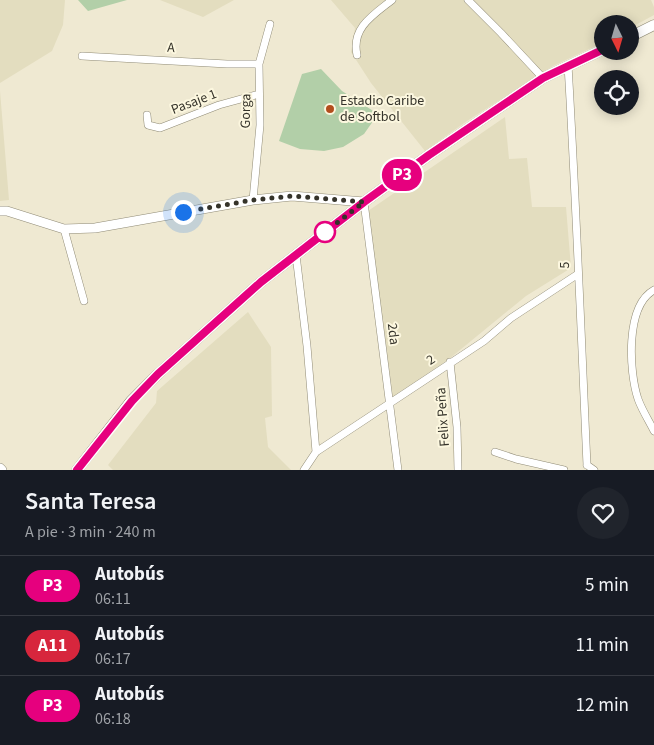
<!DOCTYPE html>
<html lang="es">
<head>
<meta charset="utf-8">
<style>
	body { margin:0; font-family:"Source Sans 3",sans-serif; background:#20242c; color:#f1f3f6; height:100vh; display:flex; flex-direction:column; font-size:19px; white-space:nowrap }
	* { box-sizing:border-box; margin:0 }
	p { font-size:16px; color:#9ea1a6 }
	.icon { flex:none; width:28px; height:28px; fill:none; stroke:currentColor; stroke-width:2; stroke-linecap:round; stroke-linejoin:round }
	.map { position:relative; height:470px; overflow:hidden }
	.side { display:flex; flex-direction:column; background:#171b24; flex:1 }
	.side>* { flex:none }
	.badge { padding:0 10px; border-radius:16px; font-size:18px; line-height:32px }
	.needle { width:32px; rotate:175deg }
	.fabs { position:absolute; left:594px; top:15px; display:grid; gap:10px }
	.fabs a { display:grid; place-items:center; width:45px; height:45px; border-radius:50%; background:#171b24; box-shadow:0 2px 12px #0003; font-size:25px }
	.you { position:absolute; width:25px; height:25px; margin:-12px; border:4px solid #fff; border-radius:50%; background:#1a73e8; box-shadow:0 0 0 8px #1a73e833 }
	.map>.badge { position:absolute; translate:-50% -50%; box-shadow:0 0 0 2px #fff }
	.round { display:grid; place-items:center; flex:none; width:52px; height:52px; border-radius:26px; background:#20242c }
	.head { display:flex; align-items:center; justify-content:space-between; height:85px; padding:0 25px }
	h1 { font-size:24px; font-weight:600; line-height:38px }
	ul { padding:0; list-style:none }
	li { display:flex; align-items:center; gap:15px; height:60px; padding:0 25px; border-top:1px solid #363941 }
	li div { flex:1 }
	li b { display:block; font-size:19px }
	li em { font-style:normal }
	li .badge { min-width:55px; font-weight:700; text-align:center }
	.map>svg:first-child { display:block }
	.built { fill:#e3ddbf }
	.green { fill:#b2cfa8 }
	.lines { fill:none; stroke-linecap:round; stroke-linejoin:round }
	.minor-casing { stroke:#908b76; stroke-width:8 }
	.tertiary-casing { stroke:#908b76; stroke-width:10 }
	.secondary-casing { stroke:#908b76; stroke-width:11 }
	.minor { stroke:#fff; stroke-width:7 }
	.tertiary { stroke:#fff; stroke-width:9 }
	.secondary { stroke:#fff; stroke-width:10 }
	.line-casing { stroke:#fff; stroke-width:11 }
	.line { stroke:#e6007e; stroke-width:8 }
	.walk { stroke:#35332a; stroke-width:5; stroke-dasharray:0 9 }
	.poi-dot { fill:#b34e1d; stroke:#fcf7df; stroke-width:2 }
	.stop-dot { fill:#fff; stroke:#e6007e; stroke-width:2.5 }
	.labels { text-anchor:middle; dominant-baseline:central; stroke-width:4; stroke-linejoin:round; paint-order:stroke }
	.street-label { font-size:14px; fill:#35332a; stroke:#fcf7df }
	.poi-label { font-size:14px; fill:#35332a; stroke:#fcf7df; text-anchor:start }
</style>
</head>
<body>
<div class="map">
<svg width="654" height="470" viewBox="0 0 654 470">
	<rect width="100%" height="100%" fill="#efe9d2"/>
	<path class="built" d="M0,0H65L63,25L52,51L0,83Z
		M160,0H234L203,17Z
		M331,0H651L654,7V15L630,28V24H602V43L553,66L467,121L425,151L371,83L351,52L355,28Z
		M0,91L9,200L0,201Z
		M505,117L509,159L527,158L532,207H566L571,268L526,296L449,359L393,397L368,211Z
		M248,312L271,347L272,416L265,418L268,447L291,470H113L108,465L156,403L157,391Z"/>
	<path class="green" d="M78,0H127L88,11Z
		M321,69L342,91L378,114L364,134L343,147L324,151L300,149L279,141L302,74Z"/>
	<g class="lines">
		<defs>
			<path id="minor" d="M468,0L501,33L543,78
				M357,55C351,28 373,15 392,0
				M82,56L227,64H259
				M568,65C576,199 581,332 587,465
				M147,115L148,125L160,128L219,105L259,94
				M253,200L260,125L259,64L270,24
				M364,202L398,470
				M64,229L84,301
				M296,255L307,346L316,452
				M654,290C625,306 629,372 638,399C642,410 649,421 654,431
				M450,362L457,427L458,470
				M495,452L516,459L564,470
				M587,465L594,470
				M304,470L316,452L484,341L511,318L578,274"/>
			<path id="tertiary" d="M0,211H7L64,229L95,228L253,200L292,196L364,202
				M0,468L2,470"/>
			<path id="secondary" d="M630,37L654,25
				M77,470L131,401L158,374L261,282L364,202L429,155L543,78L602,50"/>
		</defs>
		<use href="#minor" class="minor-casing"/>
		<use href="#tertiary" class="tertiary-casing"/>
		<use href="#secondary" class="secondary-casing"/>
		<use href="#minor" class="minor"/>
		<use href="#tertiary" class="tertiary"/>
		<use href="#secondary" class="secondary"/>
	</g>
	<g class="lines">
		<defs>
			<path id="line" d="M77,470L132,401L158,374L261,282L364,202L429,155L543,78L602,50"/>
		</defs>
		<use href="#line" class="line-casing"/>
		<use href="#line" class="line"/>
		<path class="walk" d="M183,212L253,200L292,196L364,202L325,232"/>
	</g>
	<circle class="poi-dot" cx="330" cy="109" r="5"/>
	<circle class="stop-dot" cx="325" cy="232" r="10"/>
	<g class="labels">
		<g class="street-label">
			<text transform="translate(171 48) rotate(3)">A</text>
			<text transform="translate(194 102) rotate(-21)">Pasaje 1</text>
			<text transform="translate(246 111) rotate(-89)">Gorga</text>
			<text transform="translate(565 265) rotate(-91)">5</text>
			<text transform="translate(393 334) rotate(83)">2da</text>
			<text transform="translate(431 360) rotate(-34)">2</text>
			<text transform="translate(443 417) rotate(-94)">Felix Peña</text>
		</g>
		<g class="poi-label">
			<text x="340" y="101">Estadio Caribe<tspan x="340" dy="16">de Softbol</tspan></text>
		</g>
	</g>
</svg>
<div class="fabs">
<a><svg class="needle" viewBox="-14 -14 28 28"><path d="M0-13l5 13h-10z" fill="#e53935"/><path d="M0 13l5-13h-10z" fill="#9ea1a6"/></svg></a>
<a><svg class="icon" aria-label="locate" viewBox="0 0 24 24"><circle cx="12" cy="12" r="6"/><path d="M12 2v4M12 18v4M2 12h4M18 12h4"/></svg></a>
</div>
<div class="you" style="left:183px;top:212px"></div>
<b class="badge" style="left:402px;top:175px;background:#e6007e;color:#fff">P3</b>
</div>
<section class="side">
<div class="head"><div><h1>Santa Teresa</h1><p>A pie · 3 min · 240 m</p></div><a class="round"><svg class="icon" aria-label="heart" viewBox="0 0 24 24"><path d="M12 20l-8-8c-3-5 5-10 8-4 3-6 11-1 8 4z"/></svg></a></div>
<ul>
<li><span class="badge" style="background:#e6007e;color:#fff">P3</span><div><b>Autobús</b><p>06:11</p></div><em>5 min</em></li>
<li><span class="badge" style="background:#d7263d;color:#fff">A11</span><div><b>Autobús</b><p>06:17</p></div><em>11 min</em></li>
<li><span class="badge" style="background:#e6007e;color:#fff">P3</span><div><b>Autobús</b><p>06:18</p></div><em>12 min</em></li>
</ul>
</section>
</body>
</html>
